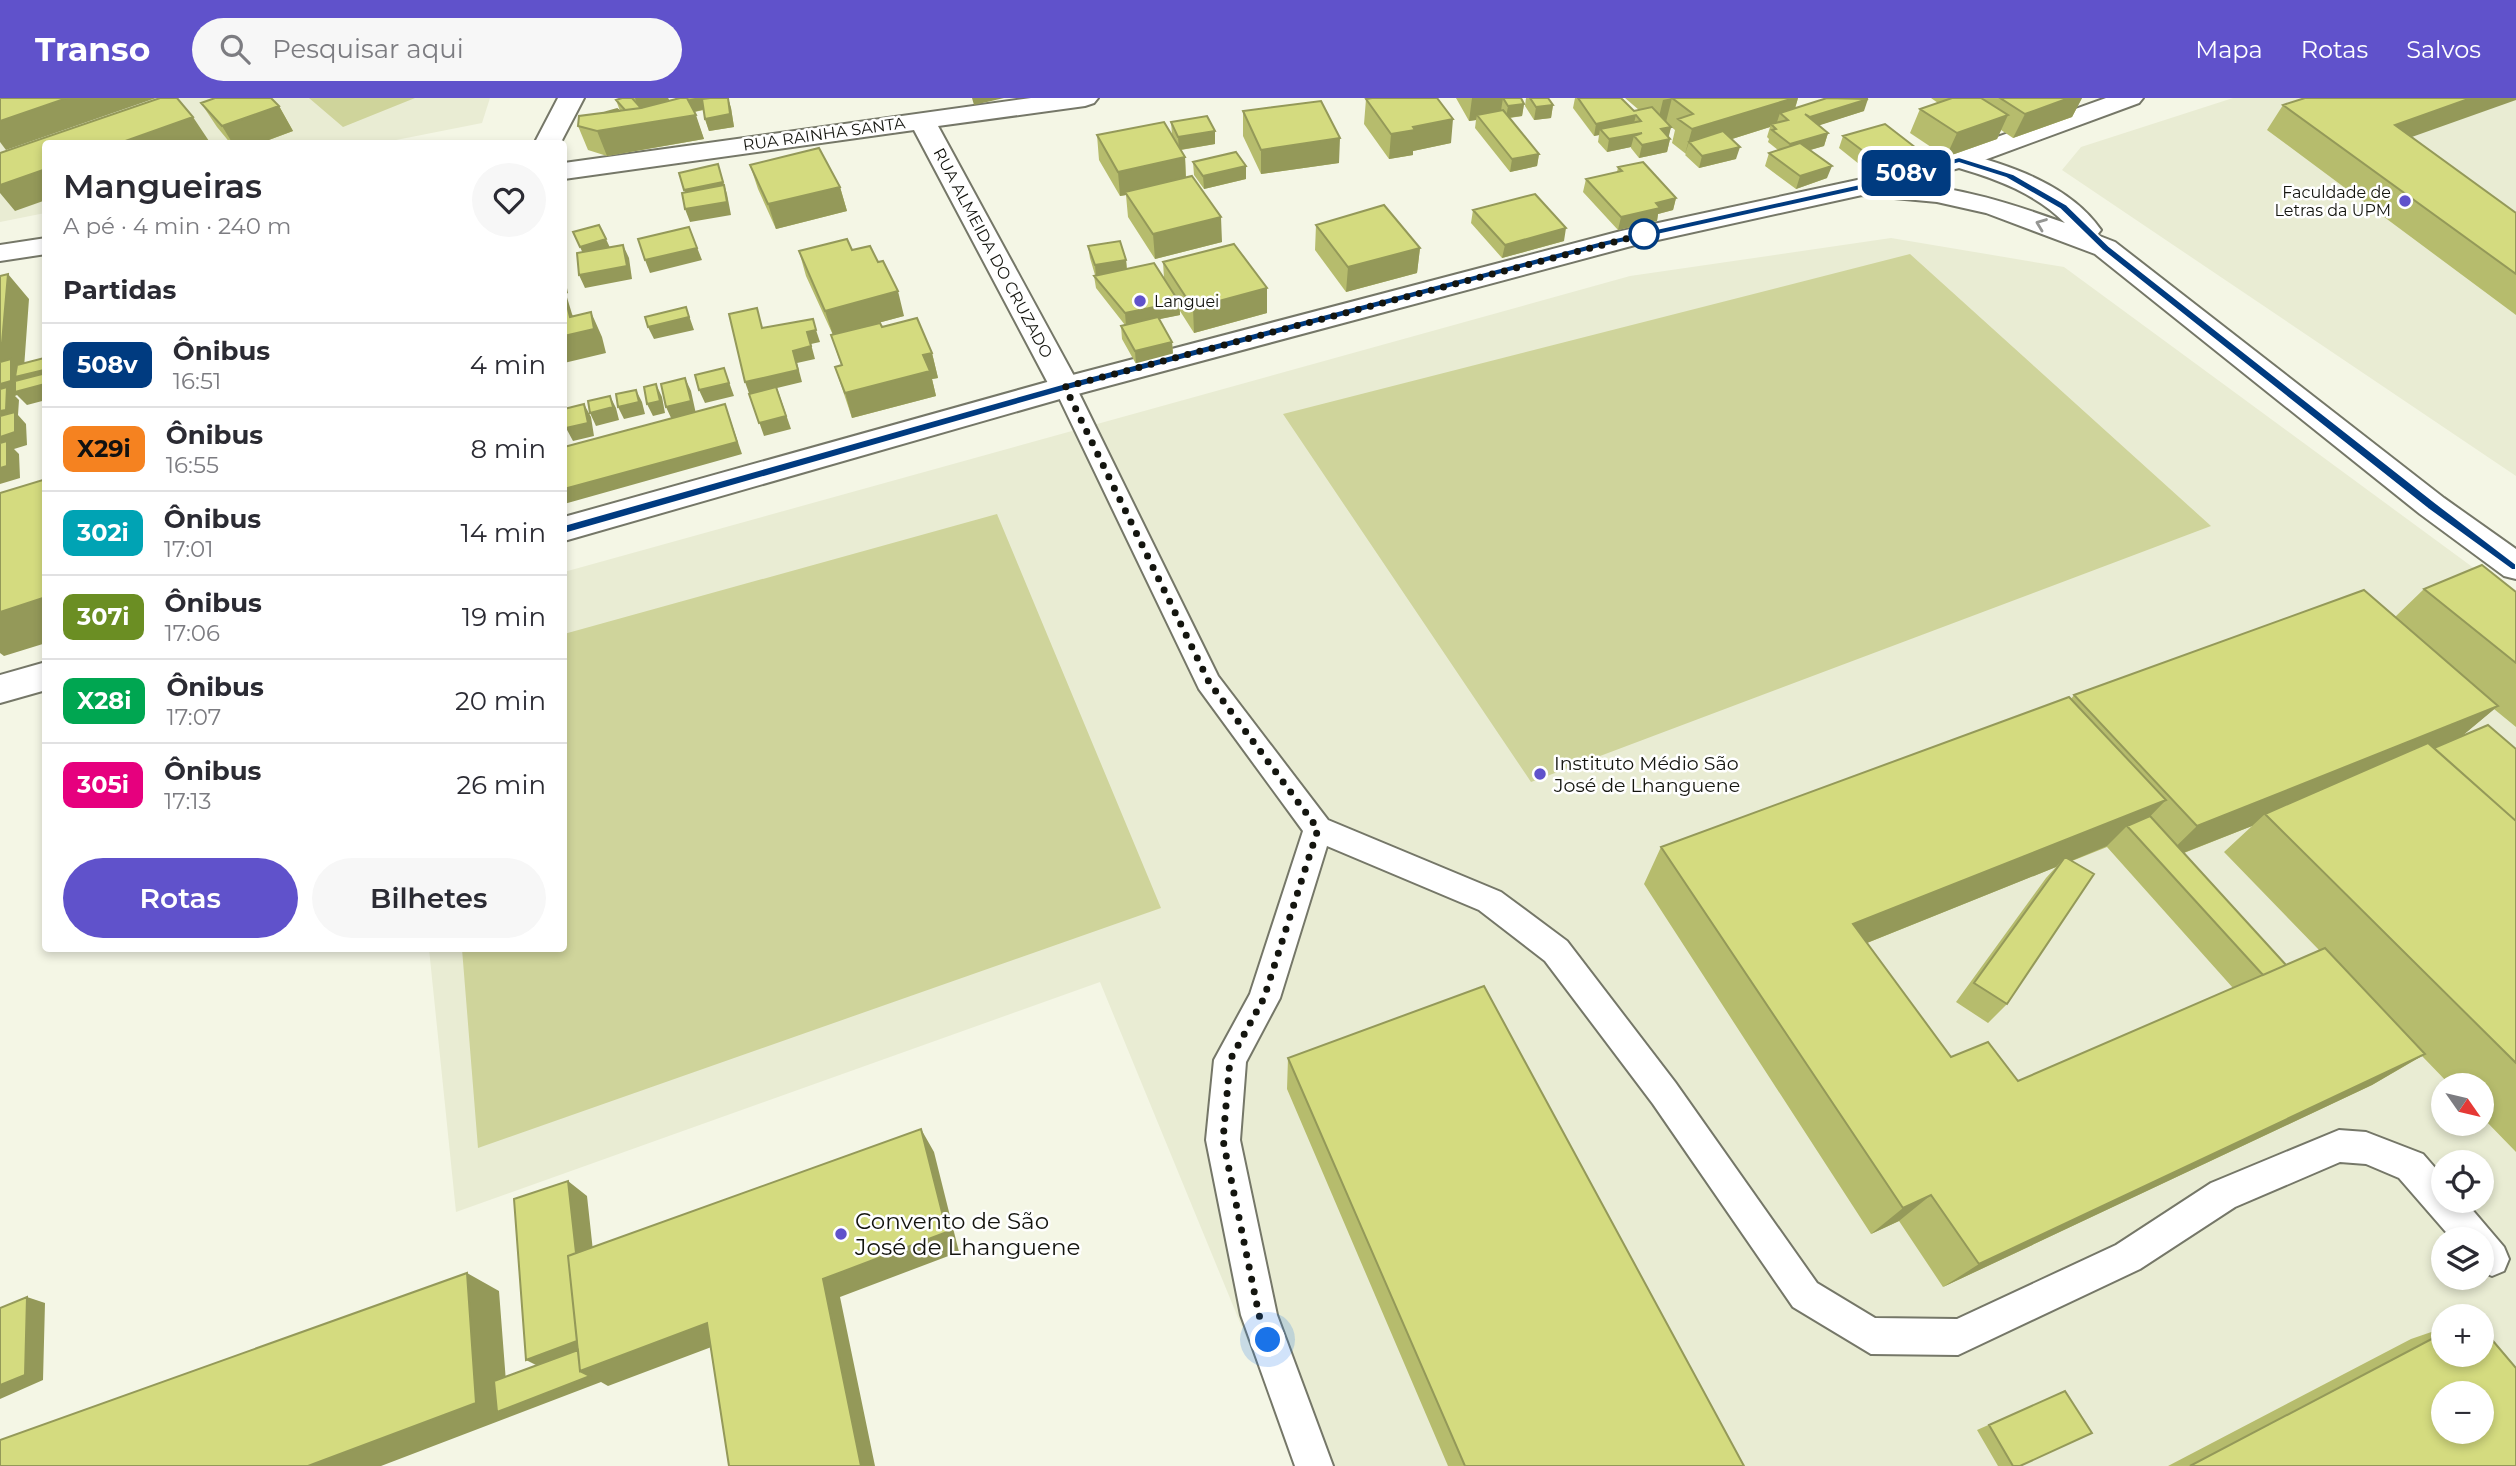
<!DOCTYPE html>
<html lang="pt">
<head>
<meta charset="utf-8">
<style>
	body { margin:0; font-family:Montserrat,sans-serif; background:#f7f7f7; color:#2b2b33; height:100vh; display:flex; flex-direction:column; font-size:26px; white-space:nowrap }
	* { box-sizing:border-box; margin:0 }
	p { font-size:23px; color:#7c7c81 }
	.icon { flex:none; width:38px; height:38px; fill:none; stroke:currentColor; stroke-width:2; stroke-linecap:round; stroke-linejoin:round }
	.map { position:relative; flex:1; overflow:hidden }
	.panel { position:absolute; left:42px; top:42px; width:525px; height:812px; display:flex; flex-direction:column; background:#fff; border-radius:7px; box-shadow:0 4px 10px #0003 }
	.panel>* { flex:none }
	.badge { padding:0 14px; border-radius:10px; font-size:24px; line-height:46px }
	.needle { width:46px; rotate:124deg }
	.controls { position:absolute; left:2431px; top:975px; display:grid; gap:14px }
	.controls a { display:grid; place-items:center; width:63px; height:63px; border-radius:50%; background:#fff; box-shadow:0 4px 10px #0003; font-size:35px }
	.you { position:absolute; width:35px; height:35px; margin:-18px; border:5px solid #fff; border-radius:50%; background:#1a73e8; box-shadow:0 0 0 10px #1a73e833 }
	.map>.badge { position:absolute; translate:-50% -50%; box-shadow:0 0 0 4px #fff }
	h2 { padding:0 21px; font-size:26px; line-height:63px }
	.round { display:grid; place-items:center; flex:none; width:74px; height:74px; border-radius:37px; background:#f7f7f7 }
	.summary { display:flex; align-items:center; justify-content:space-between; height:119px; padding:0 21px }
	h1 { font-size:33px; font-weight:600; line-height:52px }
	.primary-button { display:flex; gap:14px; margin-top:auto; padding:14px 21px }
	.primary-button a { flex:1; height:80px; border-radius:42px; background:#6052cb; color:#fff; font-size:28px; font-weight:600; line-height:80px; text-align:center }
	.primary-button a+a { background:#f7f7f7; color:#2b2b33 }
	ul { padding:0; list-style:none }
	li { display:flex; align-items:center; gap:21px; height:84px; padding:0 21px; border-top:2px solid #e1e1e2 }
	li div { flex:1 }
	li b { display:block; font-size:26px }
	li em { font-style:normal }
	li .badge { min-width:77px; font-weight:700; text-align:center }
	header { display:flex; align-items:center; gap:42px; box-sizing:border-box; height:98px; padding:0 35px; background:#6052cb; color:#fff }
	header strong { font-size:33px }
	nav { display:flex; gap:38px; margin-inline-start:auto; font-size:24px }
	.search { width:490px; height:63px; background:#f7f7f7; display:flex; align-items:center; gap:18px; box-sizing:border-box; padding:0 24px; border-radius:38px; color:#7c7c81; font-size:26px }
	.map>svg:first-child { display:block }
	.built { fill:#e9ecd3; fill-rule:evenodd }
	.green { fill:#cfd49b }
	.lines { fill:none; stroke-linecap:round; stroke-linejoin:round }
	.lane-casing { stroke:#757768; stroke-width:4 }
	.street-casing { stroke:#757768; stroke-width:4 }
	.secondary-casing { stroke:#757768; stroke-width:4 }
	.lane { fill:#fff; fill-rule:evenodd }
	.street { fill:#fff; fill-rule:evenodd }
	.secondary { fill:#fff; fill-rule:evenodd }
	.wall { fill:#b6bc6d; fill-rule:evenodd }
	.shaded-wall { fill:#949959 }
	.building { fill:#d4db7f; stroke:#949959; stroke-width:2; fill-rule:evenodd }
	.oneway { stroke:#959693 }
	.line { fill:#003b80; stroke:#fff; stroke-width:2 }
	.walk { stroke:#14150f; stroke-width:7; stroke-dasharray:0 12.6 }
	.poi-dot { fill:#6052cb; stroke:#fff; stroke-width:2.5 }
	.stop-dot { fill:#fff; stroke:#003b80; stroke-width:3.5 }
	.labels { text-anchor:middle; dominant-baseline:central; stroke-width:5; stroke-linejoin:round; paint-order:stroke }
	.far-street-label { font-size:16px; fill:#14150f; stroke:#fff }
	.far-poi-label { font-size:16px; fill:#14150f; stroke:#fff; text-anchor:end }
	.poi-label { font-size:19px; fill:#14150f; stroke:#fff; text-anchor:start }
	.near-poi-label { font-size:23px; fill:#14150f; stroke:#fff; text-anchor:start }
</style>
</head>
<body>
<header>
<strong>Transo</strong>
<div class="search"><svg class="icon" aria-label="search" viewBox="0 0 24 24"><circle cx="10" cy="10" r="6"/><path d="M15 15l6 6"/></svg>Pesquisar aqui</div>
<nav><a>Mapa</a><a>Rotas</a><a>Salvos</a></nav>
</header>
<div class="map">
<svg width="2516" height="1368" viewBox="0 0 2516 1368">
	<rect width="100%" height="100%" fill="#f4f6e5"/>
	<path class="built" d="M0,0H490L482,25L381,45L46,46L45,115L0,124Z
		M2233,0H2516V378L2062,72L2081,49Z
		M1891,140L2064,169L2516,501V1368H1299L1100,884L456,1114L429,851L564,850V474L1630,178ZM2443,987H2482V1026H2443ZM2443,1064H2482V1102H2443ZM2443,1141H2482V1180H2443ZM2443,1218H2482V1256H2443ZM2443,1295H2482V1334H2443Z"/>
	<path class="green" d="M309,0H415L343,29Z
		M1910,156L2211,428L1531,684L1283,316Z
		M997,416L1161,810L478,1050L462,851L564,850V536Z"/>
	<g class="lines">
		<defs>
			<path id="lane" d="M1065,282L1073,284L1076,289L1218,578L1328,722L1501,794L1567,843L1675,984L1817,1185L1875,1220L1957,1221L2116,1147L2211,1085L2339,1032L2366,1034L2423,1056L2443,1079V1102H2464L2504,1149L2509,1161L2504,1173L2492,1178L2482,1174V1141H2452L2399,1080L2366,1066L2340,1064L2235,1109L2140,1171L1958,1257L1871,1256L1793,1209L1653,1006L1545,863L1479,812L1327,748L1280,900L1246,964L1240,1042L1277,1217L1333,1368H1295L1241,1217L1206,1042L1214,962L1250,896L1303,733L1199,591L1054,289L1057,284Z"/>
			<path id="street" d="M558,0H584L560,46H534Z
				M1031,0H1098L1094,5L1085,8L938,28L1080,289L1076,296L1065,299L1054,296L1050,289L914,32L564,81V65Z
				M2106,0H2143L2139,5L1968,68L1959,70L1950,68L1946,62L1950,56Z
				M46,140V156L0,163V147Z"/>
			<path id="secondary" d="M1959,54C2010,67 2070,87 2101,132L2097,137L2115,144L2444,400L2516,451V481L2504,478L2420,416L2095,156L1986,115L1937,104L1862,97L1635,147L1074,297L564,443V419L1065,279L1621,133L1862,81L1871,82L1875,76ZM1959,70C1997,81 2036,96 2065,125C2010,105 1962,90 1904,85Z
				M46,564V592L0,605V577Z"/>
		</defs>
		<use href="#lane" class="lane-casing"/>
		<use href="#street" class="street-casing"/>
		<use href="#secondary" class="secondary-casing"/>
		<use href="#lane" class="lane"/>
		<use href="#street" class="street"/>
		<use href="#secondary" class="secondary"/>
	</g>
	<path class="wall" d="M622,0H668L669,2L664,4L676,1L675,0H728L731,10L734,29L709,33L705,21L704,12L694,14L704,41L607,58L588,52L578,28L620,13L616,2Z
		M1456,0H1521L1524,6L1522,18L1510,20L1539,56L1537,68L1510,74L1475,30L1476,22L1469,23Z
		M1526,0H1548L1553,7L1551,20L1534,22L1525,8Z
		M1575,0H1621L1634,13L1639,12L1625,0H1798L1795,11L1864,13L1819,27L1828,35L1824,48L1810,52L1827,80L1796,91L1765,68L1769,55L1778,52L1768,44L1769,41L1767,39L1770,29L1732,41L1736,61L1699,70L1685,57L1686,56L1672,45L1675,32L1669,27L1671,29L1668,39L1670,41L1667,54L1639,60L1631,50V49L1607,54L1598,44L1599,37L1594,38L1573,10Z
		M1931,0H2082L2072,19L2013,40L2001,32L1997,41L1946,59L1910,35L1920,11L1938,5Z
		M1366,1L1451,45L1413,53V57L1389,61L1364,26Z
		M201,5L279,8L293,33L258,46H231L217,29Z
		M2283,7L2412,39L2516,115V217L2267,32Z
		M1243,13L1339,65L1261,76L1243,38Z
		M1171,24L1215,46L1181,52L1185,59L1186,80L1222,144L1155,161L1128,119L1126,97L1120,98L1099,62L1097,37H1172Z
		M1843,38L1915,65L1874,78L1839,50Z
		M1193,64L1246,81L1204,91L1194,77Z
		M750,67L840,89L847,113L776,131L758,91Z
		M1618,69L1676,100L1673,112L1658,116L1657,123L1618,132L1583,94L1586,81L1617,74Z
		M1473,112L1564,143L1502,160L1471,125Z
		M1316,127L1420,150L1417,175L1346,194L1315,152Z
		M1088,148L1126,162L1127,171L1164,180L1163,164L1267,215L1194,235L1180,213V217L1159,221L1172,244L1173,257L1136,266L1122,241L1121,228L1125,227L1096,190L1094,178L1095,177L1090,160Z
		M852,152L904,218L848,233L882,229L932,255L938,280L932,281L936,298L852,320L835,269L841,267L831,237H833L806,178L799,153Z
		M2424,491L2516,494V629L2494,611L2463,637L2516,651V1054L2482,1019V987H2450L2422,958L2372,987L1943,1189L1899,1123L1871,1136L1644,786L1661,749L2071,601L2074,597L2395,519ZM2252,728L2224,754L2319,852L2286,867L2184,755ZM2107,749L2233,890L2018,983L1951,959L1867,845L2056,769L2046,780L1956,904L1988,925L2007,906L2072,763Z
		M1288,960L1744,1368H1448L1287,991Z
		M2443,1230V1256L2516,1368H2168L2411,1241Z
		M2065,1293L2020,1368H1998L1977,1332Z"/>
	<path class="shaded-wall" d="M67,0H156L6,52L0,44V23Z
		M635,0H668L669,2L639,13Z
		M695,0H714L717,8L682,17L678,4Z
		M728,0L731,10L734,29L709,33L705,21Z
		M972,0H1004L974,7Z
		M1472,0H1503L1500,19L1477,17L1476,22L1469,23Z
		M1672,0L1666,24L1657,27L1663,2Z
		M1794,0H1798L1791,23L1788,22L1780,15L1776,27L1771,26L1770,29L1697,52L1689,44L1685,56L1692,31Z
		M2069,0H2082L2072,19L2013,40L2025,16Z
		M2471,0H2516V2L2378,51L2395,27Z
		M1868,1L1864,13L1805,32L1810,19Z
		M1524,6L1522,18L1506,20L1508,8Z
		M1553,7L1551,20L1534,22L1536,9Z
		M279,8L293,33L258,46H233L222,28Z
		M696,17L704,41L607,58L597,33Z
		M1636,17L1633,29L1600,31L1599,37L1594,38L1596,26Z
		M2008,17L1997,41L1946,59L1957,35Z
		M193,19L209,43L203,46H117Z
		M1453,21L1451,45L1413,53V57L1389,61L1391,36L1413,29Z
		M1671,29L1668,42L1661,31Z
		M1215,33V46L1179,52L1178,39Z
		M1642,35L1634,38L1631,49L1607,54L1609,41Z
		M1828,35L1824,48L1786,59L1790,46Z
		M1340,40L1339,65L1261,76V52Z
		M1670,41L1667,54L1639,60L1642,47Z
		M1740,49L1736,61L1699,70L1702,58Z
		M1920,53L1915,65L1874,78L1879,65Z
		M1539,56L1537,68L1510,74L1512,61Z
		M1185,59L1186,84L1125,94L1126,97L1120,98L1118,74Z
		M718,66L727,96L731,117L690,124L685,111L689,105L684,92Z
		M1246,68V81L1204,91L1203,78Z
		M1832,68L1827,80L1796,91L1800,78Z
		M46,71V102L15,113L0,95V87Z
		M840,89L847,113L776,131L768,106Z
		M1676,100L1673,112L1658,116L1657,123L1618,132L1621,119L1656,105Z
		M1221,119L1222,144L1155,161L1153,136Z
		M689,129L702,162L650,175L645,162Z
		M1566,130L1564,143L1502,160L1505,147Z
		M606,141L612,154L586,162L580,149Z
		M623,147L629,160L632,181L585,190L579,177Z
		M1420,150L1417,175L1346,194L1348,169Z
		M1126,162L1127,175L1096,180L1095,167Z
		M564,175L568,195L566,196L572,216L579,231L591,214L602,239L606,255L564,265Z
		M8,176L29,201L24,270L44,260L46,261V302L27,307L17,297L15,298L19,302L18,317L26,326L27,347L14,351L19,356L20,380L0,386V245Z
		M1267,190V215L1194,235L1193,210Z
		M898,193L904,218L833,237L825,213Z
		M1179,204L1180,217L1126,228L1125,215Z
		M686,209L694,232L654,241L648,229Z
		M816,232L820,244L811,246L815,261L797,265L802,284L777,290L791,331L764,338L745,284L793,253L807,234Z
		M1172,244L1173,257L1136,266L1135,253Z
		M932,255L938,280L932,281L936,298L852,320L845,295L923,257Z
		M724,270L734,298L705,305L699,292Z
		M685,280L691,293L696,316L672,322L666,309Z
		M656,286L662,299L665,315L653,318L647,306Z
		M636,292L642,304L645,316L624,321L618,309Z
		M610,298L616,310L619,322L596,328L590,315Z
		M584,306L591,319L594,338L573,343L566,330Z
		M725,306L742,356L564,406V391Z
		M564,321L565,325L567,338L564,339Z
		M46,499V545L4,558L0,555V514Z
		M2498,608L2450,648L2265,716L2252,728L2160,764L2197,728Z
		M2166,702L2134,735L2127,728L2107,748L2059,768L2065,759L2056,769L1827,861L1853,826Z
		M2425,956L2372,987L1943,1189L1979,1166Z
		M921,1031L934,1054L959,1154L840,1199L875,1368H861L823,1181Z
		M568,1083L587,1098L605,1263L707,1225L730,1242L608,1288L601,1284L381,1368H308L467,1175L499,1193L508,1310L548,1273L526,1262Z
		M1931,1097L1899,1123L1871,1136L1903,1110Z
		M27,1199L45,1205L43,1282L0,1301V1287Z"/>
	<path class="building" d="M0,0H67L0,23Z
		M160,0H177L193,19L117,46H46V71L0,87V55Z
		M215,0H271L279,8L222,28L201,5Z
		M622,0H632L641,10L625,12L616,2Z
		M680,0H687L696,17L597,33L578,28L579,18L641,10Z
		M710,0H728L730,16L705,21L702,1Z
		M1372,0H1437L1453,21L1413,29L1415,32L1391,36L1366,1Z
		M1503,0H1521L1524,6L1508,8Z
		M1530,0H1548L1553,7L1536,9Z
		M1578,0H1621L1634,13L1652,9L1671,29L1661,31L1670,41L1642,47L1634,38L1642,35L1609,41L1600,31L1641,23L1636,17L1596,26Z
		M1672,0H1794L1692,31L1678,21L1693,16Z
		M1827,0L1868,1L1810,19L1805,16L1828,35L1790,46L1772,32L1776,31L1771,26L1788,22L1780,15Z
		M1952,0H1981L2008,17L1957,35L1920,11Z
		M2000,0H2069L2025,16Z
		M2305,0H2471L2395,27L2516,115V176L2283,7Z
		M1321,3L1340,40L1261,52L1243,13Z
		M617,11L619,13L603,15Z
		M1503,12L1539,56L1512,61L1477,17Z
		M1207,18L1215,33L1178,39L1171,24Z
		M1164,24L1185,59L1118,74L1097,37Z
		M1885,26L1920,53L1879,65L1843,38Z
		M1723,33L1740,49L1702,58L1689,44Z
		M1800,45L1832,68L1800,78L1769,55Z
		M819,50L840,89L768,106L750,67Z
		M1236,54L1246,68L1203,78L1193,64Z
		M1643,64L1676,100L1656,105L1660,110L1621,119L1586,81L1622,73L1618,69Z
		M718,66L723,84L684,92L679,75Z
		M1192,78L1221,119L1153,136L1125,94Z
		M724,87L727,104L685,111L682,95Z
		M1535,96L1566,130L1505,147L1473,112Z
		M1384,107L1420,150L1348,169L1316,127Z
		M599,127L606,141L580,149L573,134Z
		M689,129L697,150L645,162L638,141Z
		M847,141L852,152L870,148L878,164L883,163L898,193L825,213L799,153Z
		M1120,143L1126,162L1095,167L1088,148Z
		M1234,146L1267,190L1193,210L1163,164Z
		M623,147L627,168L579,177L577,155Z
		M1154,165L1179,204L1125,215L1094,178Z
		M8,176L2,245H0V178Z
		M564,194L567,207H564Z
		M564,207H567L570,219L591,214L594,231L564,238Z
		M686,209L689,219L648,229L645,219Z
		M757,210L762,230L813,221L816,232L807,234L811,248L793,253L798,272L745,284L729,216Z
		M1158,219L1172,244L1135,253L1121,228Z
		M917,220L932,255L923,257L930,273L845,295L835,269L842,267L831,237L880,225L882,229Z
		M44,260V272L15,279L17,267Z
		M11,261V283L0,286V264Z
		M724,270L729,285L699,292L695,277Z
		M46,275L45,286L15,294V283Z
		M685,280L691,303L666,309L661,286Z
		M656,286L660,303L647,306L644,289Z
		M7,289L6,312L0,313V291Z
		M776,289L786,318L759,325L749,296Z
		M636,292L639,304L618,309L616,296Z
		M610,298L613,309L590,315L588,303Z
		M584,306L588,325L566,330L564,311Z
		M725,306L737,344L564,391V349Z
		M15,314V334L0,339V318Z
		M7,343V368L0,370V345Z
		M46,381V499L0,514V395Z
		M2482,467L2516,494V565L2424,491Z
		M2364,492L2498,608L2197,728L2074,597Z
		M2069,599L2166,702L1853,826L1951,959L1988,944L2018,983L2325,850L2425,956L1979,1166L1931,1097L1903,1110L1661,749Z
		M2488,627L2516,651V723L2434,650Z
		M2428,645L2516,723V965L2265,716Z
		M2150,718L2286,867L2263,877L2127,728Z
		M2065,759L2094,776L2007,906L1974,885Z
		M1484,888L1744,1368H1465L1288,960Z
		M921,1031L947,1134L823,1181L861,1368H729L707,1225L580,1273L568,1158Z
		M568,1083L576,1155L568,1158L577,1243L526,1262L514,1101Z
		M467,1175L476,1305L308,1368H0V1342Z
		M27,1199L25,1277L0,1287V1210Z
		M2482,1230L2516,1270V1368H2190L2443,1235V1256H2482ZM2443,1295H2482V1334H2443Z
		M578,1252L580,1273L590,1278L497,1314L494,1283Z
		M2065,1293L2092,1335L2020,1368H2013L1989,1327Z"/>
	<defs><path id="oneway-chevron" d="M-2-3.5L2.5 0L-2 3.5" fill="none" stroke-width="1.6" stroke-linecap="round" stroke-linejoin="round" transform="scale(1.75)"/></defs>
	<use class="oneway" href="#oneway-chevron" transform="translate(2041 126) rotate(-159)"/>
	<path class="line" d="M1959,59L2013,76L2067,107L2109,148L2436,405L2516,466V472H2512L2428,411L2102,152L2060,111L2006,80L1959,65L1861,92L1607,148L1068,292L564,436L558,431L564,427L1062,286L1602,143L1860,86Z"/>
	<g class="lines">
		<path class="walk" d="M1268,1242L1259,1217L1223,1042L1230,962L1264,900L1318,731L1209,584L1065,289L1644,136"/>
	</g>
	<g class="poi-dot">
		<circle cx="2405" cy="103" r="7"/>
		<circle cx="1140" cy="203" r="7"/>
		<circle cx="1540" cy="676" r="7"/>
		<circle cx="841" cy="1136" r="7"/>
	</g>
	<circle class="stop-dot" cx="1644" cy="136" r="14"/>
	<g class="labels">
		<g class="far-street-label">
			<text transform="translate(824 36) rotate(-8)">RUA RAINHA SANTA</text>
			<text transform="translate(993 155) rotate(62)">RUA ALMEIDA DO CRUZADO</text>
		</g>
		<g class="far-poi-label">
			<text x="2391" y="94">Faculdade de<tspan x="2391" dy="18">Letras da UPM</tspan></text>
			<text x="1154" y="203" text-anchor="start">Languei</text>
		</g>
		<g class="poi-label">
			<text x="1554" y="665">Instituto Médio São<tspan x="1554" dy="22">José de Lhanguene</tspan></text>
		</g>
		<g class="near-poi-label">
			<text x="855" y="1123">Convento de São<tspan x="855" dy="26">José de Lhanguene</tspan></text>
		</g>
	</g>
</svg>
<div class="controls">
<a><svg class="needle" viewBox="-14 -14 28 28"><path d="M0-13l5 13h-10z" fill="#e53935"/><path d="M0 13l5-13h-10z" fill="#7c7c81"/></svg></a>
<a><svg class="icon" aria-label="locate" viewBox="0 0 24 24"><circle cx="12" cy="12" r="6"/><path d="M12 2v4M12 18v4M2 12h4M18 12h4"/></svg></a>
<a><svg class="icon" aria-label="layers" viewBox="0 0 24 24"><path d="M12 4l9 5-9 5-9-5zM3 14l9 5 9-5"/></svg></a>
<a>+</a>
<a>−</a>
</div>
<div class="you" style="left:1268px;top:1242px"></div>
<b class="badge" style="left:1906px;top:75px;background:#003b80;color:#fff">508v</b>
<section class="panel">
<div class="summary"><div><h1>Mangueiras</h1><p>A pé · 4 min · 240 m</p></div><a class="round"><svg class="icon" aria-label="heart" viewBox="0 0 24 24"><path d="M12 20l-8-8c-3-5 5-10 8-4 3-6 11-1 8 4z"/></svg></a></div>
<h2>Partidas</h2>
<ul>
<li><span class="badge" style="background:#003b80;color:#fff">508v</span><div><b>Ônibus</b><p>16:51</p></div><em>4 min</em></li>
<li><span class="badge" style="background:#f58220;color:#111">X29i</span><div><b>Ônibus</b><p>16:55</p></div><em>8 min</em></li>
<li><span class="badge" style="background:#00a3b4;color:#fff">302i</span><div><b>Ônibus</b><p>17:01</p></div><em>14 min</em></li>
<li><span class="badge" style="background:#6b8e23;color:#fff">307i</span><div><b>Ônibus</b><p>17:06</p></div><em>19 min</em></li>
<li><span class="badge" style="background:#00a651;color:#fff">X28i</span><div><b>Ônibus</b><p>17:07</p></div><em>20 min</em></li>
<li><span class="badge" style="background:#e6007e;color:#fff">305i</span><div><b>Ônibus</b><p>17:13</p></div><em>26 min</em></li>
</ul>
<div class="primary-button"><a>Rotas</a><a>Bilhetes</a></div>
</section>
</div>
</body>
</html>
